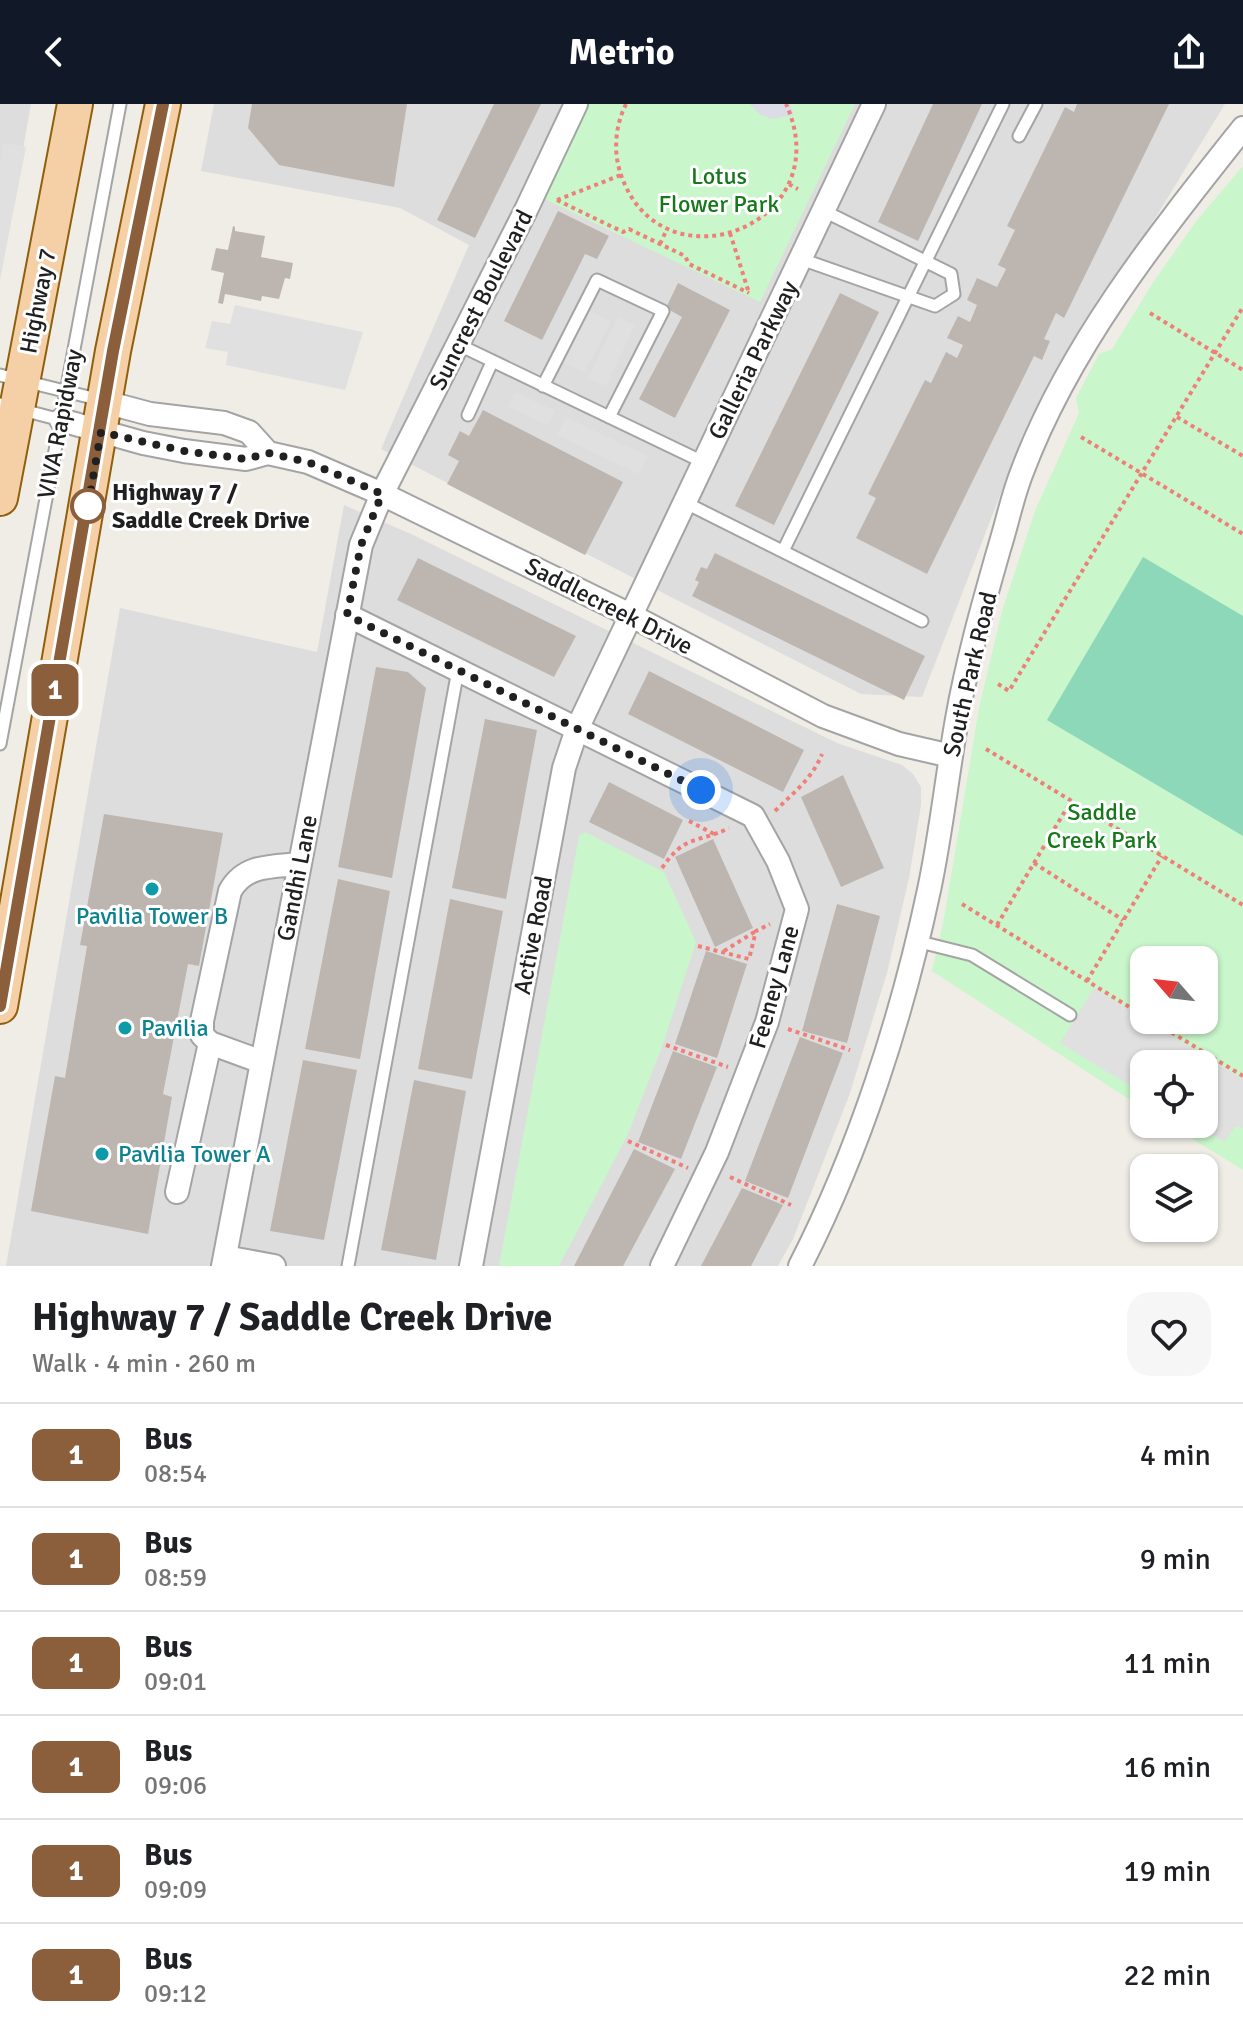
<!DOCTYPE html>
<html lang="en">
<head>
<meta charset="utf-8">
<style>
	body { margin:0; font-family:Signika,sans-serif; background:#f6f6f6; color:#202124; height:100vh; display:flex; flex-direction:column; font-size:30px; white-space:nowrap }
	* { box-sizing:border-box; margin:0 }
	p { font-size:26px; color:#757577 }
	.icon { flex:none; width:44px; height:44px; fill:none; stroke:currentColor; stroke-width:2; stroke-linecap:round; stroke-linejoin:round }
	.map { position:relative; height:1162px; overflow:hidden }
	.details { display:flex; flex-direction:column; background:#fff; flex:1 }
	.details>* { flex:none }
	.badge { padding:0 16px; border-radius:12px; font-size:28px; line-height:52px }
	.needle { width:52px; rotate:298deg }
	.controls { position:absolute; left:1130px; top:842px; display:grid; gap:16px }
	.controls a { display:grid; place-items:center; width:88px; height:88px; border-radius:16px; background:#fff; box-shadow:0 2px 6px #0004; font-size:40px }
	.you { position:absolute; width:40px; height:40px; margin:-20px; border:6px solid #fff; border-radius:50%; background:#1a73e8; box-shadow:0 0 0 12px #1a73e833 }
	.map>.badge { position:absolute; translate:-50% -50%; box-shadow:0 0 0 4px #fff }
	.round { display:grid; place-items:center; flex:none; width:84px; height:84px; border-radius:24px; background:#f6f6f6 }
	.head { display:flex; align-items:center; justify-content:space-between; height:136px; padding:0 32px }
	h1 { font-size:38px; font-weight:700; line-height:60px }
	ul { padding:0; list-style:none }
	li { display:flex; align-items:center; gap:24px; height:104px; padding:0 32px; border-top:2px solid #e0e0e0 }
	li div { flex:1 }
	li b { display:block; font-size:30px }
	li em { font-style:normal }
	li .badge { min-width:88px; font-weight:700; text-align:center }
	header { display:flex; justify-content:space-between; align-items:center; height:104px; padding:0 32px; background:#111827; color:#fff; font-size:36px; font-weight:700 }
	.map>svg:first-child { display:block }
	.residential { fill:#dedddd }
	.park { fill:#c9f6ca; fill-rule:evenodd }
	.pitch { fill:#8cd8b8 }
	.parking { fill:#e0e0e0 }
	.plaza { fill:#dcdce6 }
	.building { fill:#bdb6b0 }
	.lines { fill:none; stroke-linecap:round; stroke-linejoin:round }
	.lane-casing { stroke:#a4a4a4; stroke-width:15 }
	.street-casing { stroke:#a4a4a4; stroke-width:26 }
	.primary-casing { stroke:#905f0c; stroke-width:38 }
	.path { stroke:#ef8079; stroke-width:4; stroke-dasharray:4 4; stroke-linecap:butt }
	.lane { stroke:#fff; stroke-width:11 }
	.street { stroke:#fff; stroke-width:22 }
	.primary { stroke:#f5d0a7; stroke-width:34 }
	.line-casing { stroke:#fff; stroke-width:18 }
	.line { stroke:#8b5e3c; stroke-width:12 }
	.walk { stroke:#202020; stroke-width:8; stroke-dasharray:0 14.4 }
	.stop-dot { fill:#fff; stroke:#8b5e3c; stroke-width:4 }
	.culture-dot { fill:#0f9aa8; stroke:#fff; stroke-width:3 }
	.labels { text-anchor:middle; dominant-baseline:central; stroke-width:6; stroke-linejoin:round; paint-order:stroke }
	.park-label { font-size:24px; fill:#157819; stroke:#fff }
	.street-label { font-size:24px; fill:#202020; stroke:#fff }
	.stop-label { font-size:24px; font-weight:bold; fill:#202020; stroke:#fff; text-anchor:start }
	.culture-label { font-size:24px; fill:#0d838f; stroke:#fff; text-anchor:start }
</style>
</head>
<body>
<header><svg class="icon" aria-label="back" viewBox="0 0 24 24"><path d="M15 5l-7 7 7 7"/></svg>Metrio<svg class="icon" aria-label="share" viewBox="0 0 24 24"><path d="M12 15V3M7 8l5-5 5 5M5 13v7h14v-7"/></svg></header>
<div class="map">
<svg width="1243" height="1162" viewBox="0 0 1243 1162">
	<rect width="100%" height="100%" fill="#f0ede7"/>
	<path class="residential" d="M0,0H31L0,176Z
		M214,0H1225L1025,327L922,593L861,590L381,345L469,141L400,104L201,67Z
		M344,401L411,430L837,639L902,661L913,670L921,683V701L909,774L887,869L849,992L793,1135L778,1162H6L120,504L317,548Z"/>
	<path class="park" d="M587,0H855L760,198L542,94Z
		M1243,62V1066L1168,1020H1204V960H1144V1005L932,867L944,814L979,604L1002,507L1035,407L1079,309L1076,294L1099,250L1112,245L1154,177L1197,116ZM1144,856H1204V916H1144Z
		M585,728L664,768L696,838L663,940L628,1030L559,1162H499L579,732Z"/>
	<path class="pitch" d="M1143,453L1243,512V732L1047,616Z"/>
	<path class="parking" d="M4,39L26,43L0,175V58Z
		M235,201L363,228L345,286L226,261L228,248L205,244L212,217L230,220Z
		M589,207L611,218L584,269L562,258Z
		M618,213L635,221L606,282L588,274Z
		M515,288L555,307L548,321L508,303Z
		M566,313L647,352L639,370L557,331Z
		M1094,884L1243,975V1024L1236,1022L1224,1038L1194,1020H1204V960H1144V990L1060,939Z"/>
	<path class="plaza" d="M750,0H790L794,11L772,15L759,10Z"/>
	<path class="building" d="M252,0H407L394,83L279,61L248,24Z
		M494,0H541L475,134L437,116Z
		M933,0H982L918,137L878,118Z
		M1077,0H1169L1064,214L1056,209L1044,235L1050,237L1042,256L1034,252L927,470L856,434L876,394L868,390L925,276L931,279L946,248L957,254L963,241L947,234L958,212L970,218L977,201L967,196L977,174L997,183L1006,165L998,161L1015,126L1007,122L1065,3L1074,8Z
		M558,107L609,132L597,155L585,150L542,236L504,217Z
		M233,122L235,123V127L265,132L261,153L293,159L290,175L285,174L279,195L262,192L261,197L225,190L223,200L218,199L224,169L211,166L216,144L228,146Z
		M678,179L730,206L675,314L639,295L682,213L666,204Z
		M840,189L879,208L774,421L735,402Z
		M483,306L623,378L585,451L447,380L459,357L448,351L460,327L469,332Z
		M715,449L925,552L904,596L692,492L699,478L695,476L701,463L707,465Z
		M418,454L576,532L554,573L397,496Z
		M376,563L408,568L426,584L392,774L338,763Z
		M649,567L804,646L783,688L628,610Z
		M485,615L537,626L506,795L452,784Z
		M843,671L884,764L841,783L801,693Z
		M609,678L683,716L664,755L589,718Z
		M104,710L223,729L199,862L188,860L163,990L172,993L148,1130L31,1107L55,972L65,974L87,842L80,841Z
		M713,735L753,824L715,843L675,753Z
		M338,775L390,787L360,955L305,945Z
		M450,795L503,807L472,975L418,965Z
		M837,800L880,812L847,939L802,927Z
		M706,847L747,860L717,954L675,940Z
		M800,933L843,949L788,1094L745,1077Z
		M673,947L717,963L681,1055L638,1038Z
		M303,956L357,966L324,1136L270,1127Z
		M414,976L466,987L436,1156L381,1146Z
		M634,1045L675,1065L623,1162H574Z
		M742,1084L783,1101L751,1162H701Z"/>
	<g class="lines">
		<defs>
			<path id="lane" d="M1019,32L1036,0
				M801,155L935,202L954,190L951,170L824,107
				M457,240L703,358
				M0,271L101,296
				M543,282L597,176L663,207L609,313
				M0,300L61,316
				M468,311L492,258
				M684,398L922,517
				M783,447L1003,0
				M0,640L120,0
				M916,837L972,851L1070,911
				M348,1162L458,566"/>
			<path id="street" d="M105,298L150,310L224,319L249,328L268,349
				M61,316L143,339L184,347L246,355L268,349L308,358L382,390L630,511L823,612L899,640L951,652
				M347,511L753,712L778,757L797,805L767,918L717,1048L662,1162
				M262,958L210,939L202,931V917L230,787C245,760 272,763 300,760
				M177,1088L210,939
				M225,1153L274,1162
				M223,1162L361,441L382,390L526,106L576,0
				M471,1162L564,664L577,625L874,0
				M800,1162C859,1047 902,913 929,786C941,730 947,672 957,615C967,558 983,501 999,445C1007,420 1012,393 1022,368C1070,240 1159,130 1243,24"/>
			<path id="primary" d="M0,394L75,0
				M0,902L113,247L163,0"/>
		</defs>
		<use href="#lane" class="lane-casing"/>
		<use href="#street" class="street-casing"/>
		<use href="#primary" class="primary-casing"/>
		<path class="path" d="M626,0C615,22 613,48 621,71C662,189 841,121 786,0
			M789,80L798,85
			M557,96L623,128L629,125L685,152L689,160L749,189
			M557,96L621,71
			M730,129L749,189
			M660,140L667,125
			M1150,209L1243,266
			M1177,313L1243,352
			M1081,333L1243,430
			M998,580L1009,587L1243,203
			M986,645L1243,801
			M775,707C793,689 812,675 822,650
			M689,717L714,730
			M1034,759L1123,816
			M662,764C686,729 697,740 729,724
			M962,800L1144,912
			M997,821L1071,697
			M698,842L749,855L756,827L770,820
			M724,847L756,827
			M1087,877L1162,752
			M1151,916L1243,972
			M788,925L850,946
			M666,941L728,963
			M628,1037L688,1064
			M730,1073L791,1101"/>
		<use href="#lane" class="lane"/>
		<use href="#street" class="street"/>
		<use href="#primary" class="primary"/>
	</g>
	<g class="lines">
		<defs>
			<path id="line" d="M0,902L113,247L163,0"/>
		</defs>
		<use href="#line" class="line-casing"/>
		<use href="#line" class="line"/>
		<path class="walk" d="M88,402L87,408L101,328L184,347L246,355L268,349L308,358L382,390L361,441L347,511L701,686"/>
	</g>
	<circle class="stop-dot" cx="88" cy="402" r="16"/>
	<g class="culture-dot">
		<circle cx="152" cy="785" r="8"/>
		<circle cx="125" cy="924" r="8"/>
		<circle cx="102" cy="1050" r="8"/>
	</g>
	<g class="labels">
		<g class="park-label">
			<text x="719" y="72">Lotus<tspan x="719" dy="28">Flower Park</tspan></text>
			<text x="1102" y="708">Saddle<tspan x="1102" dy="28">Creek Park</tspan></text>
		</g>
		<g class="street-label">
			<text transform="translate(481 196) rotate(-63)">Suncrest Boulevard</text>
			<text transform="translate(38 197) rotate(-79)">Highway 7</text>
			<text transform="translate(753 256) rotate(-64)">Galleria Parkway</text>
			<text transform="translate(60 320) rotate(-79)">VIVA Rapidway</text>
			<text transform="translate(609 502) rotate(27)">Saddlecreek Drive</text>
			<text transform="translate(970 570) rotate(-77)">South Park Road</text>
			<text transform="translate(297 774) rotate(-79)">Gandhi Lane</text>
			<text transform="translate(533 831) rotate(-79)">Active Road</text>
			<text transform="translate(774 883) rotate(-74)">Feeney Lane</text>
		</g>
		<g class="stop-label">
			<text x="112" y="388">Highway 7 /<tspan x="112" dy="28">Saddle Creek Drive</tspan></text>
		</g>
		<g class="culture-label">
			<text x="152" y="812" text-anchor="middle">Pavilia Tower B</text>
			<text x="141" y="924">Pavilia</text>
			<text x="118" y="1050">Pavilia Tower A</text>
		</g>
	</g>
</svg>
<div class="controls">
<a><svg class="needle" viewBox="-14 -14 28 28"><path d="M0-13l5 13h-10z" fill="#e53935"/><path d="M0 13l5-13h-10z" fill="#757577"/></svg></a>
<a><svg class="icon" aria-label="locate" viewBox="0 0 24 24"><circle cx="12" cy="12" r="6"/><path d="M12 2v4M12 18v4M2 12h4M18 12h4"/></svg></a>
<a><svg class="icon" aria-label="layers" viewBox="0 0 24 24"><path d="M12 4l9 5-9 5-9-5zM3 14l9 5 9-5"/></svg></a>
</div>
<div class="you" style="left:701px;top:686px"></div>
<b class="badge" style="left:55px;top:586px;background:#8b5e3c;color:#fff">1</b>
</div>
<section class="details">
<div class="head"><div><h1>Highway 7 / Saddle Creek Drive</h1><p>Walk · 4 min · 260 m</p></div><a class="round"><svg class="icon" aria-label="heart" viewBox="0 0 24 24"><path d="M12 20l-8-8c-3-5 5-10 8-4 3-6 11-1 8 4z"/></svg></a></div>
<ul>
<li><span class="badge" style="background:#8b5e3c;color:#fff">1</span><div><b>Bus</b><p>08:54</p></div><em>4 min</em></li>
<li><span class="badge" style="background:#8b5e3c;color:#fff">1</span><div><b>Bus</b><p>08:59</p></div><em>9 min</em></li>
<li><span class="badge" style="background:#8b5e3c;color:#fff">1</span><div><b>Bus</b><p>09:01</p></div><em>11 min</em></li>
<li><span class="badge" style="background:#8b5e3c;color:#fff">1</span><div><b>Bus</b><p>09:06</p></div><em>16 min</em></li>
<li><span class="badge" style="background:#8b5e3c;color:#fff">1</span><div><b>Bus</b><p>09:09</p></div><em>19 min</em></li>
<li><span class="badge" style="background:#8b5e3c;color:#fff">1</span><div><b>Bus</b><p>09:12</p></div><em>22 min</em></li>
</ul>
</section>
</body>
</html>
